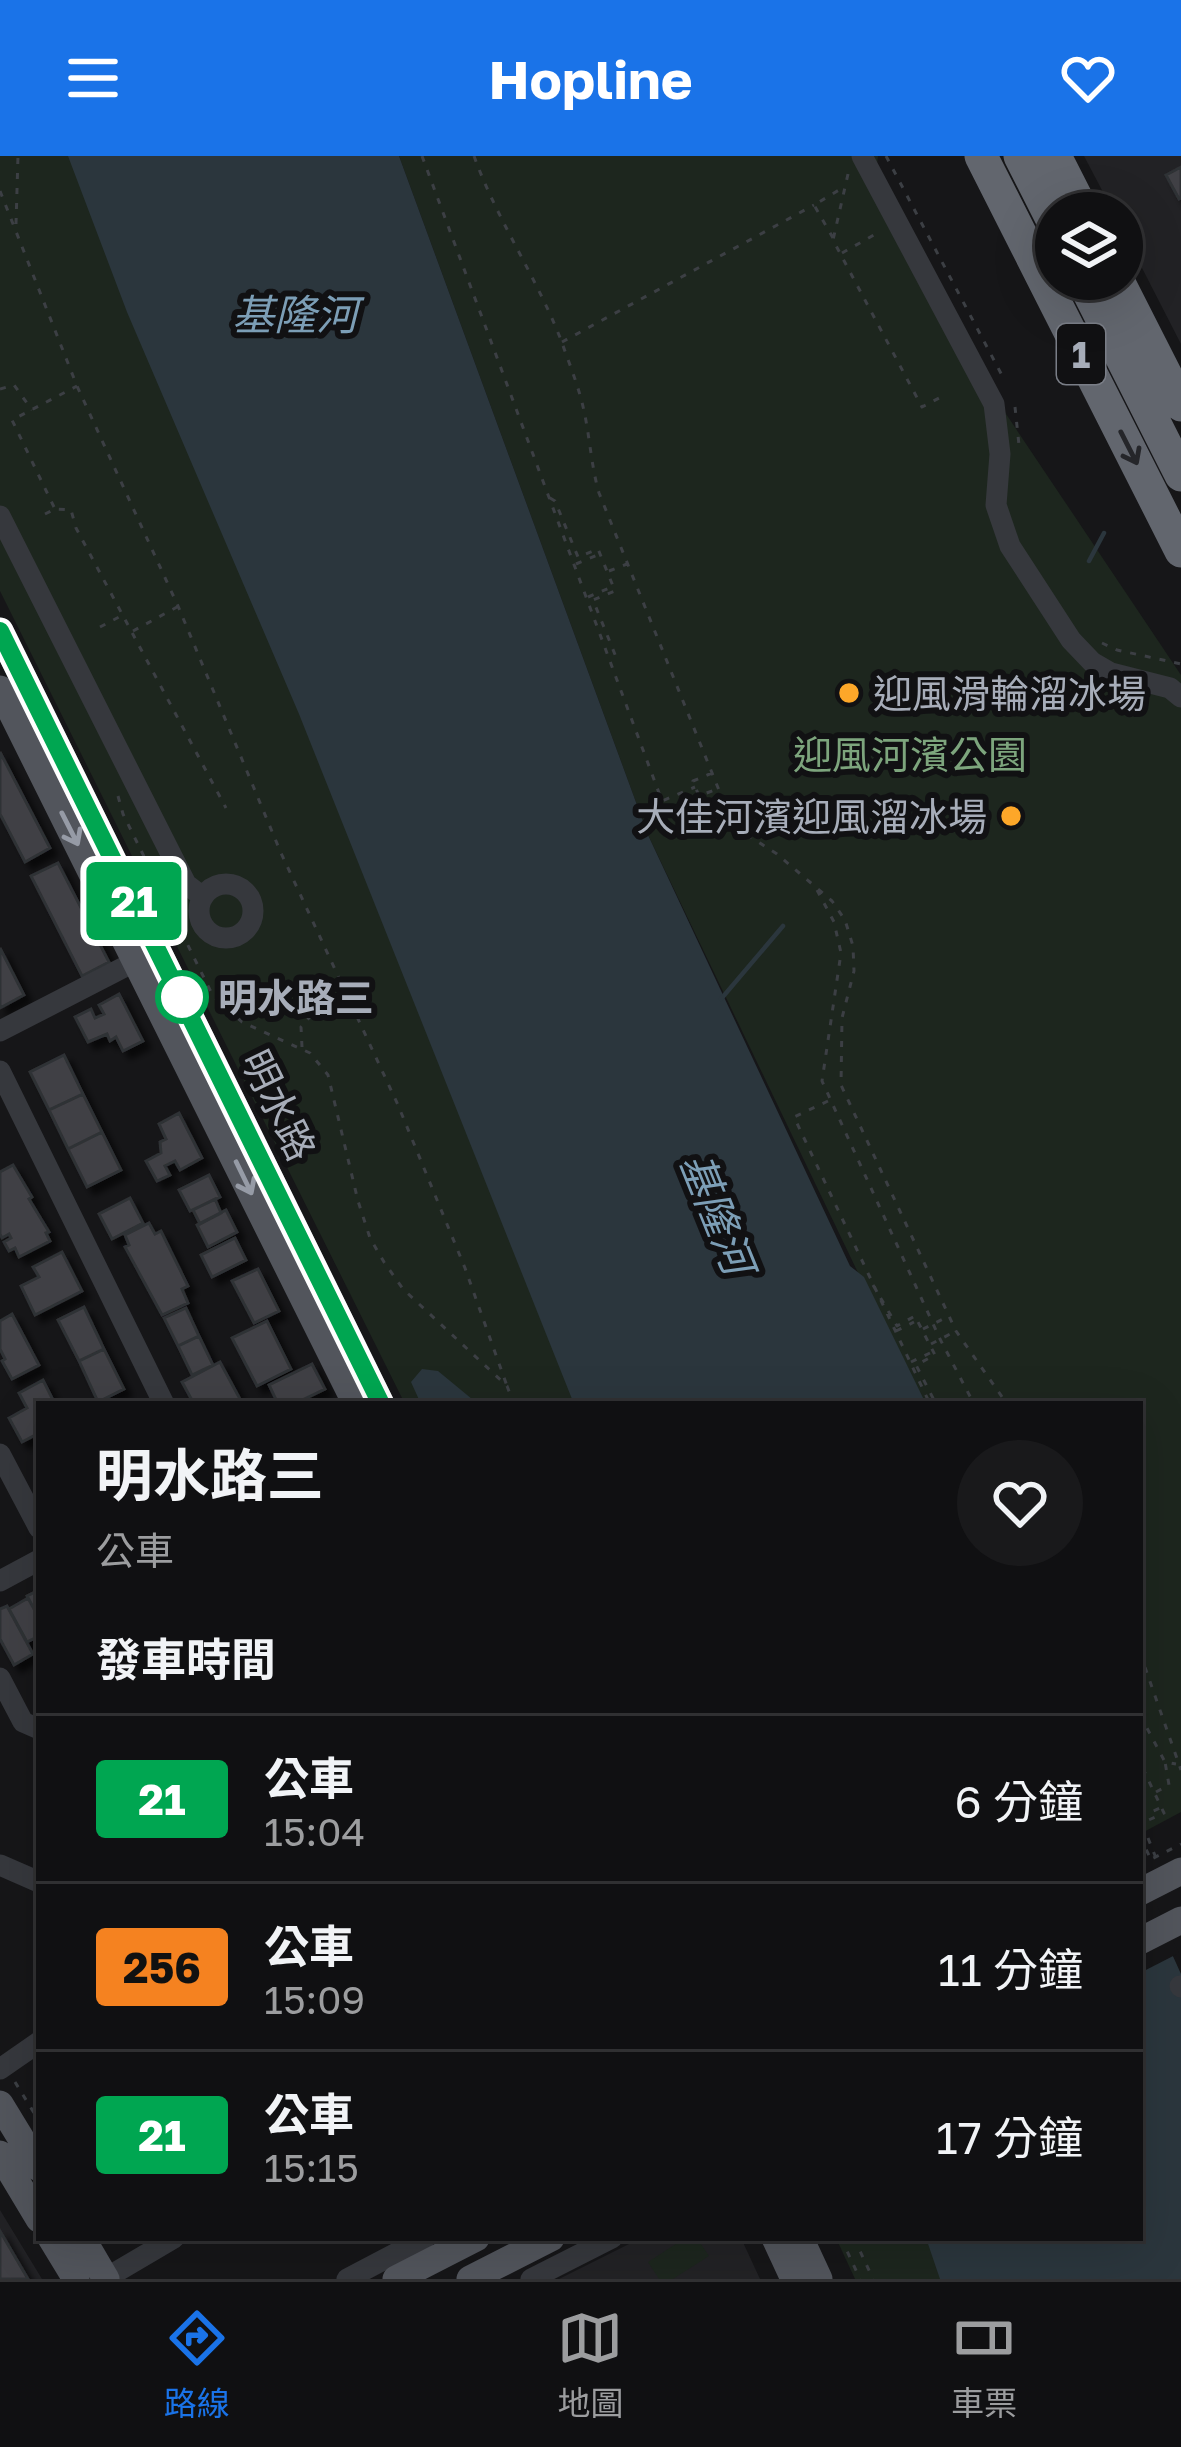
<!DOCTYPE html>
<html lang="zh-TW">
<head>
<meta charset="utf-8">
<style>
	body { margin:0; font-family:"Golos Text","Noto Sans TC",sans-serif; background:#19191b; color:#f1f3f6; height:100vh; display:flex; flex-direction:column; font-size:45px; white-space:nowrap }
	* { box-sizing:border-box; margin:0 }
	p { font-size:39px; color:#9c9d9f }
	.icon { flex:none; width:66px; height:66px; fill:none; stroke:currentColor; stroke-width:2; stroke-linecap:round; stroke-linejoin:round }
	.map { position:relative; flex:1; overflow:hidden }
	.side { position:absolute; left:36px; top:1245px; width:1107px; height:840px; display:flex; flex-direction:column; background:#101012; border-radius:0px; box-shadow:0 12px 48px #0002,0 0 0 3px #303032 }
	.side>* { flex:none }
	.badge { padding:0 24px; border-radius:9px; font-size:42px; line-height:78px }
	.tools { position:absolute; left:1035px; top:36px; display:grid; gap:24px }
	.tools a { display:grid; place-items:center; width:108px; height:108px; border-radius:50%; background:#101012; box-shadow:0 12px 48px #0002,0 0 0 3px #303032; font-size:60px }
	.map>.badge { position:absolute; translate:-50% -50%; box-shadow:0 0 0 6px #fff }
	h2 { padding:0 60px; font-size:45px; line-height:108px }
	.round { display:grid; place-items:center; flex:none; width:126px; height:126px; border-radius:63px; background:#19191b }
	.headline { display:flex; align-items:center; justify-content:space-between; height:204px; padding:0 60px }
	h1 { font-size:57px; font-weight:700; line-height:90px }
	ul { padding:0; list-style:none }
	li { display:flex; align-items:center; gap:36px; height:168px; padding:0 60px; border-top:3px solid #303032 }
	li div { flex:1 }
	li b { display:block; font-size:45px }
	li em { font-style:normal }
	li .badge { min-width:132px; font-weight:700; text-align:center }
	header { display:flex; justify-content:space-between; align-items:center; height:156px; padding:0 60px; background:#1a73e8; color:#fff; font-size:54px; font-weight:700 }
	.tabs { display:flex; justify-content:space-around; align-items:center; height:168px; border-top:3px solid #303032; background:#101012; font-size:33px; color:#9c9d9f }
	.tabs a { display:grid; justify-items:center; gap:6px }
	.tabs .on { color:#1a73e8 }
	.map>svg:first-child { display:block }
	.built { fill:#222225 }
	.green { fill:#1d261e }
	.water { fill:#2b363d }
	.pier { fill:#161618 }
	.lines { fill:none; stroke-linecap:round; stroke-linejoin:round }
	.stream { stroke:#2b363d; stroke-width:4.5 }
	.building { fill:#404145; stroke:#2f3034; stroke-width:3; filter:url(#shadow) }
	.path { stroke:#3c3f44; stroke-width:3; stroke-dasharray:6 9; stroke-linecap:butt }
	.minor { stroke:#36383d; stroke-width:21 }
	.major { stroke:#52555c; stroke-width:27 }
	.highway { stroke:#62666e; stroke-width:33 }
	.path-bridge { stroke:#3c3f44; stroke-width:3; stroke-dasharray:6 9; stroke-linecap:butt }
	.major-bridge { stroke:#52555c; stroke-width:27 }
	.oneway { stroke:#25262a }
	.oneway2 { stroke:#969ba6 }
	.line-casing { stroke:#fff; stroke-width:27 }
	.line { stroke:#00a651; stroke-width:18 }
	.poi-dot { fill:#fda729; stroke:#111113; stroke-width:4.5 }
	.stop-dot { fill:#fff; stroke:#00a651; stroke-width:6 }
	.labels { text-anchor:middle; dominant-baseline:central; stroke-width:12; stroke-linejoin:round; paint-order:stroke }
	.shield { fill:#111113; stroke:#7a7e87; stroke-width:3 }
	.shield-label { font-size:36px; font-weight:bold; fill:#a7adb9 }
	.poi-label { font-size:39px; fill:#a7adb9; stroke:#111113; text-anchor:start }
	.park-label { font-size:39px; fill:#7da57d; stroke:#111113 }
	.stop-label { font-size:39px; font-weight:bold; fill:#a7adb9; stroke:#111113; text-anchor:start }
	.street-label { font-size:39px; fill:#a7adb9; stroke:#111113 }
	.water-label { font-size:42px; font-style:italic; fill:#7c9eb6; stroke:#111113 }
</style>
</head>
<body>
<header><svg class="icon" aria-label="menu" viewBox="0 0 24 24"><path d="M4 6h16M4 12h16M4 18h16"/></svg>Hopline<svg class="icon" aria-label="heart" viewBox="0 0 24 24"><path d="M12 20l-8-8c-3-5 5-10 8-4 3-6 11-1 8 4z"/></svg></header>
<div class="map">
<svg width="1181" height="2123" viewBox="0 0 1181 2123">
	<defs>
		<filter id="shadow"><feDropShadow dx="7" dy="7" stdDeviation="3" flood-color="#0009"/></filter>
	</defs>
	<rect width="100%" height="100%" fill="#161618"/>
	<path class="built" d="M1084,0H1181V188L1122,73V57H1114Z
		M0,2054L42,2123H0Z
		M641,2082H741L760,2123H559Z"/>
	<path class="green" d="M0,0H73L584,1248H405L0,435Z
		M399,0H878L877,8L1002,252L1181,519V1656L1140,1678V1248H921L648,679Z
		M685,2082H697L709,2100L673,2123H659L648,2106Z
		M836,2082H937L951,2123H855Z"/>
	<path class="water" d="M68,0H399L648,679L850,1110L864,1121L926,1248H574L299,558L127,156Z
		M422,1213L438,1215L478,1248H421L411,1226Z
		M1140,1727L1181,1818V2123H940L926,2082H1140Z"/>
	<path class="pier" d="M1140,1721L1145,1724L1179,1797L1140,1817Z"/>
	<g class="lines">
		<path class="stream" d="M1089,405L1104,377
			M721,843L783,770"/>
	</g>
	<path class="building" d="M1181,11V42L1179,43L1166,19Z
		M0,596L50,692L25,706L0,658Z
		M58,707L109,806L82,820L31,720Z
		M0,792L24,839L0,852Z
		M119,838L143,885L123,895L116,881L110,885L107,878L88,886L75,861L91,853L95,862L104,858L99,849Z
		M64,899L83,938L49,954L30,916Z
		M83,938L102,976L68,993L49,954Z
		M179,957L202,1002L180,1014L175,1005L165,1010L170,1019L157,1025L146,1005L161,997L160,986L166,983L159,968Z
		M102,976L121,1014L87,1031L68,993Z
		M13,1009L32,1041L29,1043L49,1076L46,1077L50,1085L19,1101L15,1092L9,1095L4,1086L11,1082L9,1078L2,1082L0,1078V1016Z
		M209,1019L220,1041L190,1055L179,1034Z
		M130,1042L143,1067L112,1083L99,1058Z
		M215,1043L221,1057L200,1068L193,1054Z
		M226,1054L237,1076L208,1091L197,1069Z
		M149,1067L155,1078L161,1075L188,1130L182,1133L188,1147L162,1159L125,1091L129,1089L125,1079Z
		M235,1082L246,1104L212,1121L201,1099Z
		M62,1096L82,1135L35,1159L21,1130L39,1121L33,1111Z
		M258,1113L279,1155L254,1167L232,1125Z
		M84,1151L104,1193L79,1205L58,1164Z
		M186,1152L199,1180L178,1190L164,1162Z
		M12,1158L39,1209L12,1223L2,1205L5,1203L0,1193V1165Z
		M267,1165L291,1213L257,1230L232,1182Z
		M199,1180L213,1209L192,1219L178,1190Z
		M104,1193L124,1233L98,1246L79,1205Z
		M220,1206L240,1243L230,1248H194L182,1226Z
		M312,1208L325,1233L294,1248H278L269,1229Z
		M43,1224L55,1248H39V1277L22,1286L9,1262L27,1252L19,1237Z
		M39,1434V1462L27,1440Z
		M28,1442L39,1462V1480L27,1486L9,1453Z
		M7,1450L33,1498L14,1509L0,1483V1453Z
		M0,2075L28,2123H0Z"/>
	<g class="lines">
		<path class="path" d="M422,0L662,645L695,631
			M474,0C497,64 536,120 561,184C569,207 579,231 584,255C590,282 591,309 599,337L727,654L749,680L777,698L832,745L845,764L853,790L854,815L842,862L841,929L956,1175L1007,1248
			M886,0L1005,225
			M848,18L833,84L922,251L945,239
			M0,35L77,230L178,450L281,697L398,949L465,1112L507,1230
			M16,68L18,0
			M833,82L814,49L844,31
			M842,97L881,75
			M562,186L814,49
			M0,233L14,229L32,254
			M1015,251L1019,289
			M550,342L555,345L578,401L598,393L615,435L593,444L616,501L613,506
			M54,351L12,264L77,230
			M45,358L55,353L71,354L76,372L226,652
			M576,408L600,398
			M609,415L627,408
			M588,441L612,431
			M100,471L121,460
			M133,475L177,451
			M1102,487L1117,494L1181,508
			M712,617L693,625L699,640L717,633
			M118,640L123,658L213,840L242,866L310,897L328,919L358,1045L370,1082L384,1106L403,1133L507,1230L514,1248
			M817,734L834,766L841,797L822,925L940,1183L974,1248
			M302,891L301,871L340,826
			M828,945L794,961L930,1248
			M873,1129L897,1170L915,1160L917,1164L935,1199L916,1209L936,1248
			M923,1173L947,1161
			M896,1175L914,1166
			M931,1188L954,1176
			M911,1206L930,1197
			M1140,1497L1181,1614
			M1140,1559L1165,1606L1176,1608
			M1140,1619L1145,1617L1164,1657L1142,1667L1156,1702
			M1156,1636L1169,1629L1165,1606
			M1140,1661L1160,1652
			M1140,1680L1152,1706
			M15,1926L39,1965
			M841,2082L860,2123
			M854,2082L873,2123"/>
		<path class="minor" d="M862,0L994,248L1000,298L996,349L1010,390L1071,484L1092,506L1111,517L1170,532L1181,541
			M0,360L186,728L203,741
			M199 755a27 27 0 1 1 54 0a27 27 0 1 1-54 0Z
			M0,875L136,805
			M0,915L164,1248
			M0,1298L39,1372
			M0,1425L39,1404
			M0,1522L23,1566L39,1573
			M0,1709L39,1726
			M1180,1830L1181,1831
			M0,1913L39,1886
			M106,2122L174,2082
			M347,2123L425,2082
			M531,2123L612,2082"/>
		<path class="major" d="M0,475L381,1248
			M0,533L356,1248
			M0,1948L39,2012
			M0,1998L39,2063
			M51,2082L76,2123
			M82,2082L106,2123
			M775,2082L794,2123
			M800,2082L819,2123
			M396,2123L476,2082
			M470,2123L551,2082"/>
		<path class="highway" d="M981,0L1181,395
			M1020,0L1056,71
			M1055,0L1084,57
			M1082,123L1181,319
			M1117,123L1181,249"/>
		<path class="path-bridge" d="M1140,1709L1181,1688"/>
		<path class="major-bridge" d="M1140,1736L1181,1715
			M1140,1785L1181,1764"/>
	</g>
	<defs><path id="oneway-shaft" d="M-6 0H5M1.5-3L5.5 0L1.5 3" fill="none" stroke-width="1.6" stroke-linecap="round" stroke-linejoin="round" transform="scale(3)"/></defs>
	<use class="oneway" href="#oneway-shaft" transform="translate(1129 292) rotate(63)"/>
	<g class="oneway2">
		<use href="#oneway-shaft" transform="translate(70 673) rotate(63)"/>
		<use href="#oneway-shaft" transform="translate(244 1022) rotate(64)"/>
	</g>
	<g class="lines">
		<defs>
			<path id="line" d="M0,475L381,1248"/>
		</defs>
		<use href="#line" class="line-casing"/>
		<use href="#line" class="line"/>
	</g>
	<g class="poi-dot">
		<circle cx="849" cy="537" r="12"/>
		<circle cx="1011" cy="660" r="12"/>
	</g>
	<circle class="stop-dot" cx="182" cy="841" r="24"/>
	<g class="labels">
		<rect class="shield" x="1057" y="168" width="48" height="60" rx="9"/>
		<g class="shield-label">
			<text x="1081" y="198">1</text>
		</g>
		<g class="poi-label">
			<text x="873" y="537">迎風滑輪溜冰場</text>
			<text x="987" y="660" text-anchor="end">大佳河濱迎風溜冰場</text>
		</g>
		<g class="park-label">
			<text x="910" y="598">迎風河濱公園</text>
		</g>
		<g class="stop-label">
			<text x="218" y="841">明水路三</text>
		</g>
		<g class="street-label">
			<text transform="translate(279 949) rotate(64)">明水路</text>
		</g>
		<g class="water-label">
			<text x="295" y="158">基隆河</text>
			<text transform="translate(718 1057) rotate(68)">基隆河</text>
		</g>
	</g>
</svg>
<div class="tools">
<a><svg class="icon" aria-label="layers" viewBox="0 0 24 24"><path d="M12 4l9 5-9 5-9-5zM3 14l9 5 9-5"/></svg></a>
</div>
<b class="badge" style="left:134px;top:745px;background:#00a651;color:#fff">21</b>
<section class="side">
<div class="headline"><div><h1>明水路三</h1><p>公車</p></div><a class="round"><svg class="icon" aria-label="heart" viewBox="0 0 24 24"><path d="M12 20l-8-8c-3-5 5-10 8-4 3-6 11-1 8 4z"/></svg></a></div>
<h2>發車時間</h2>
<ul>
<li><span class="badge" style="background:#00a651;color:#fff">21</span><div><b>公車</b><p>15:04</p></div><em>6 分鐘</em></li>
<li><span class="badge" style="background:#f58220;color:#111">256</span><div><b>公車</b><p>15:09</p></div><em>11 分鐘</em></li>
<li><span class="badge" style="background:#00a651;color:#fff">21</span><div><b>公車</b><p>15:15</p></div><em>17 分鐘</em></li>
</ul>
</section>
</div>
<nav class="tabs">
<a class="on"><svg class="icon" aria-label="directions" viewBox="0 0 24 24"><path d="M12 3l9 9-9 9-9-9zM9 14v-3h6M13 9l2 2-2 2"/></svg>路線</a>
<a><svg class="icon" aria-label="map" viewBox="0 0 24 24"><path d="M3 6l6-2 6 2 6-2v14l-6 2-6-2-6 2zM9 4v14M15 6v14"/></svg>地圖</a>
<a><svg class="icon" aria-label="tickets" viewBox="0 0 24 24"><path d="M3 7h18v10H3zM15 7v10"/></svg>車票</a>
</nav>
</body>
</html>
